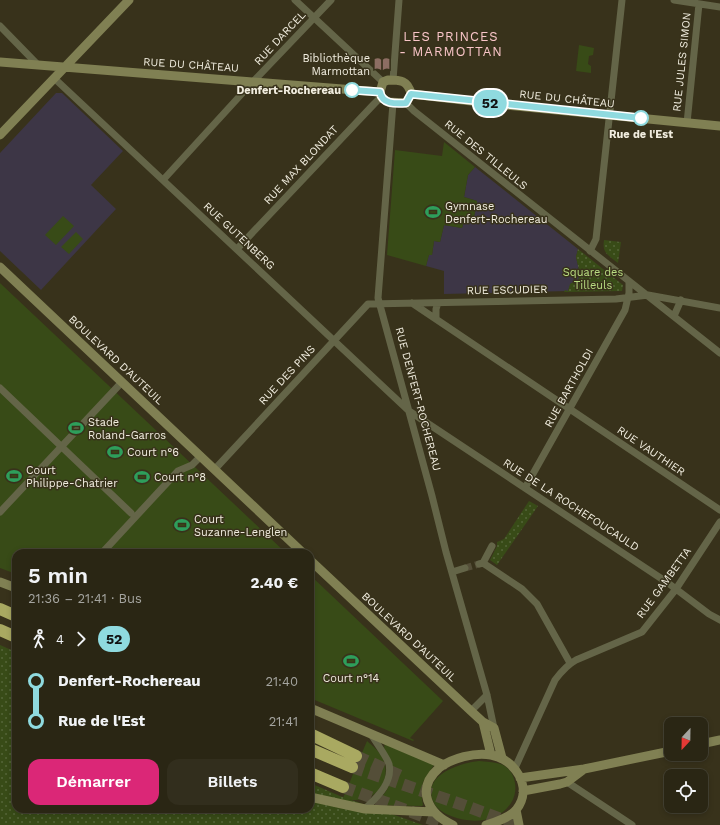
<!DOCTYPE html>
<html lang="fr">
<head>
<meta charset="utf-8">
<style>
	body { margin:0; font-family:"Work Sans",sans-serif; background:#322e1d; color:#f1f3f6; height:100vh; display:flex; flex-direction:column; font-size:15px; white-space:nowrap }
	* { box-sizing:border-box; margin:0 }
	p { font-size:13px; color:#a5a5a0 }
	.icon { flex:none; width:22px; height:22px; fill:none; stroke:currentColor; stroke-width:2; stroke-linecap:round; stroke-linejoin:round }
	.map { position:relative; flex:1; overflow:hidden }
	.details { position:absolute; left:12px; top:549px; width:302px; height:264px; display:flex; flex-direction:column; background:#2a2614; border-radius:12px; box-shadow:0 2px 6px #0003,0 0 0 1px #464334 }
	.details>* { flex:none }
	.badge { padding:0 8px; border-radius:13px; font-size:14px; line-height:26px }
	.needle { width:26px; rotate:202deg }
	.controls { position:absolute; left:664px; top:717px; display:grid; gap:8px }
	.controls a { display:grid; place-items:center; width:44px; height:44px; border-radius:8px; background:#2a2614; box-shadow:0 2px 6px #0003,0 0 0 1px #464334; font-size:20px }
	.map>.badge { position:absolute; translate:-50% -50%; box-shadow:0 0 0 2px #fff }
	.legs { display:flex; align-items:center; gap:6px; height:44px; padding:0 16px; font-size:13px }
	.legs p { margin-inline-start:auto }
	.head { display:flex; align-items:center; justify-content:space-between; height:68px; padding:0 16px }
	h1 { font-size:22px; font-weight:600; line-height:30px }
	.primary-button { display:flex; gap:8px; margin-top:auto; padding:8px 16px }
	.primary-button a { flex:1; height:46px; border-radius:12px; background:#db2777; color:#fff; font-size:16px; font-weight:600; line-height:46px; text-align:center }
	.primary-button a+a { background:#322e1d; color:#f1f3f6 }
	ul { padding:0 16px; list-style:none }
	li { display:flex; align-items:center; gap:14px; height:40px; font-size:15px }
	li i { display:grid; place-items:center; width:6px; height:100%; margin:0 5px; background:currentColor }
	li i::after { content:''; width:10px; height:10px; margin:-5px; border:3px solid; border-radius:50%; background:#2a2614 }
	li p { margin-inline-start:auto }
	li:first-child i { background:linear-gradient(#0000 50%,currentColor 0) }
	li:last-child i { background:linear-gradient(currentColor 50%,#0000 0) }
	.map>svg:first-child { display:block }
	.education { fill:#3d3646 }
	.green { fill:#384b17 }
	.park { fill:url(#park-dots) }
	.lines { fill:none; stroke-linecap:round; stroke-linejoin:round }
	.street-tunnel { stroke:#544e38; stroke-width:7; stroke-dasharray:7 3.5; stroke-linecap:butt }
	.highway-tunnel { stroke:#544e38; stroke-width:12; stroke-dasharray:12 6; stroke-linecap:butt }
	.street { stroke:#646548; stroke-width:7 }
	.secondary { stroke:#808053; stroke-width:9 }
	.highway { stroke:#a9a961; stroke-width:12 }
	.line-1-casing { stroke:#fff; stroke-width:9 }
	.line-1 { stroke:#8fdadf; stroke-width:6 }
	.stop-1-dot { fill:#fff; stroke:#8fdadf; stroke-width:2 }
	.labels { text-anchor:middle; dominant-baseline:central; stroke-width:3; stroke-linejoin:round; paint-order:stroke }
	.street-label { font-size:11px; fill:#f1eddf; stroke:#38321b }
	.poi-label { font-size:11px; fill:#f1eddf; stroke:#38321b; text-anchor:start }
	.stop-label { font-size:11px; font-weight:bold; fill:#f1eddf; stroke:#38321b; text-anchor:end }
	.park-label { font-size:11px; fill:#b9dd82; stroke:#38321b }
	.quarter-label { font-size:13px; letter-spacing:1px; fill:#f9c5c8; stroke:#38321b }
</style>
</head>
<body>
<div class="map">
<svg width="720" height="825" viewBox="0 0 720 825">
	<defs>
		<pattern id="park-dots" width="8" height="8" patternUnits="userSpaceOnUse"><rect width="8" height="8" fill="#384b17"/><path d="M2 2h.1M6 6h.1" fill="none" stroke="#556538" stroke-width="1.8" stroke-linecap="round"/></pattern>
	</defs>
	<rect width="100%" height="100%" fill="#38321b"/>
	<path class="education" d="M56,93H62L123,151L91,185L116,209L41,290L0,251V153Z
		M475,167L578,249L576,257L580,274L579,275V278L576,283H571L568,291L444,294V271L426,266L429,254L432,255L434,241L440,242L444,225L462,228L464,221H473L477,203V201L464,197L468,175Z"/>
	<path class="green" d="M579,45L594,48L593,55L589,56L588,64L591,66V73L576,71Z
		M444,142L475,167L468,175L464,197L477,201V203L473,221H464L462,228L444,225L440,242L434,241L432,255H429L426,266L387,255L395,150L442,156Z
		M63,216L74,226L56,245L45,235Z
		M76,232L83,239L69,254L61,247Z
		M0,283L286,553H16V574L0,568Z
		M310,575L443,701L410,738L414,740L413,741L310,698Z
		M367,741C373,746 380,752 383,759C394,786 369,807 343,798Z
		M385,744L434,765L423,782L421,793L423,805L422,806L376,805V802C398,783 390,772 384,747Z
		M479,761C487,762 496,762 503,765C516,772 519,791 511,803C498,823 471,824 451,816C445,814 437,809 434,803C420,776 459,763 479,761Z"/>
	<path class="park" d="M604,240L621,242L618,263C608,255 602,253 604,240Z
		M578,249L623,285L622,291L564,292L565,290L568,291L570,284L573,282L576,283L579,278V275L580,274L576,257Z
		M529,501L538,506L497,565L490,560L497,546V542L504,539Z
		M0,645L16,652V809H310V783L340,796L423,825H0Z"/>
	<g class="lines">
		<path class="street-tunnel" d="M465,568L479,564"/>
		<path class="highway-tunnel" d="M356,756L401,776
			M352,767L466,806L517,825
			M343,787L447,825"/>
		<path class="street" d="M295,0L383,82
			M674,0L720,7
			M0,26L37,64
			M54,78L409,411L668,583L709,614L720,620
			M393,80L399,0
			M393,103L378,298L432,496L446,552L487,695L494,728
			M406,103L414,111L720,353
			M687,123L699,4
			M163,180L248,87L331,0
			M237,249L374,104L381,97
			M590,251L596,239L622,0
			M412,303L720,510
			M674,316L681,300
			M436,318V309L438,303
			M0,388L131,513
			M215,469L368,304L616,299L648,295L720,308
			M525,488L625,310L629,293V282
			M0,512L122,382
			M102,553L178,471L192,465L201,456
			M483,563L522,589L537,604L570,663
			M479,564L483,563L492,546
			M452,572L465,568
			M471,711L487,695
			M515,768L555,680C561,672 567,665 576,660L642,632L676,589L720,522
			M567,782L632,825
			M365,809C377,797 393,783 389,764C387,757 375,741 371,734"/>
		<path class="secondary" d="M0,62L380,92
			M388,80C400,80 408,80 411,94L406,103L388,102L381,97L380,92L383,82Z
			M411,94L506,105L720,126
			M0,135L129,0
			M0,267L303,553
			M310,560L471,711L483,722L494,728L502,758
			M0,582L16,588
			M310,708L444,765
			M483,722L491,755
			M701,744L720,740
			M520,778L584,769L671,751
			M523,791L560,784L567,782L583,770
			M310,797L365,809L434,812
			M516,810L519,825
			M453,825C428,814 415,789 439,768C452,758 475,752 491,755C515,759 534,788 516,810C509,818 496,822 486,825"/>
		<path class="highway" d="M0,609L16,616
			M0,630L16,637
			M310,734L356,756
			M310,749L352,767
			M310,773L343,787"/>
	</g>
	<g class="lines">
		<defs>
			<path id="line-1" d="M352,90L380,92C382,104 395,104 406,103L411,94L641,118"/>
		</defs>
		<use href="#line-1" class="line-1-casing"/>
		<use href="#line-1" class="line-1"/>
	</g>
	<defs>
		<symbol id="library-bare" viewBox="-9 -9 18 18"><path d="M-6-4Q-3-5.5-.7-3.5V5Q-3 3-6 4ZM6-4Q3-5.5 .7-3.5V5Q3 3 6 4Z" fill="#8d6e63" stroke="#38321b" stroke-width="2.5" paint-order="stroke"/></symbol>
		<symbol id="stadium-bare" viewBox="-9 -9 18 18"><path d="M0-5a6.5 5 0 1 0 0 10a6.5 5 0 1 0 0-10ZM-3.5-1.8h7v3.6h-7Z" fill="#2e9e5b" stroke="#38321b" stroke-width="2.5" paint-order="stroke"/></symbol>
	</defs>
	<g fill-rule="evenodd">
		<use href="#library-bare" x="371" y="53" width="22" height="22"/>
		<use href="#stadium-bare" x="422" y="201" width="22" height="22"/>
		<use href="#stadium-bare" x="65" y="417" width="22" height="22"/>
		<use href="#stadium-bare" x="104" y="441" width="22" height="22"/>
		<use href="#stadium-bare" x="3" y="465" width="22" height="22"/>
		<use href="#stadium-bare" x="131" y="466" width="22" height="22"/>
		<use href="#stadium-bare" x="171" y="514" width="22" height="22"/>
		<use href="#stadium-bare" x="340" y="650" width="22" height="22"/>
	</g>
	<g class="stop-1-dot">
		<circle cx="352" cy="90" r="7"/>
		<circle cx="641" cy="118" r="7"/>
	</g>
	<g class="labels">
		<g class="street-label">
			<text transform="translate(280 38) rotate(-47)">RUE DARCEL</text>
			<text transform="translate(682 62) rotate(-84)">RUE JULES SIMON</text>
			<text transform="translate(191 65) rotate(4)">RUE DU CHÂTEAU</text>
			<text transform="translate(567 99) rotate(6)">RUE DU CHÂTEAU</text>
			<text transform="translate(486 155) rotate(39)">RUE DES TILLEULS</text>
			<text transform="translate(301 165) rotate(-47)">RUE MAX BLONDAT</text>
			<text transform="translate(239 236) rotate(43)">RUE GUTENBERG</text>
			<text transform="translate(507 290) rotate(-1)">RUE ESCUDIER</text>
			<text transform="translate(116 360) rotate(43)">BOULEVARD D'AUTEUIL</text>
			<text transform="translate(287 375) rotate(-47)">RUE DES PINS</text>
			<text transform="translate(569 388) rotate(-61)">RUE BARTHOLDI</text>
			<text transform="translate(418 399) rotate(75)">RUE DENFERT-ROCHEREAU</text>
			<text transform="translate(651 451) rotate(34)">RUE VAUTHIER</text>
			<text transform="translate(571 505) rotate(33)">RUE DE LA ROCHEFOUCAULD</text>
			<text transform="translate(664 583) rotate(-54)">RUE GAMBETTA</text>
			<text transform="translate(409 637) rotate(43)">BOULEVARD D'AUTEUIL</text>
		</g>
		<g class="poi-label">
			<text x="370" y="58" text-anchor="end">Bibliothèque<tspan x="370" dy="13">Marmottan</tspan></text>
			<text x="445" y="206">Gymnase<tspan x="445" dy="13">Denfert-Rochereau</tspan></text>
			<text x="88" y="422">Stade<tspan x="88" dy="13">Roland-Garros</tspan></text>
			<text x="127" y="452">Court n°6</text>
			<text x="26" y="470">Court<tspan x="26" dy="13">Philippe-Chatrier</tspan></text>
			<text x="154" y="477">Court n°8</text>
			<text x="194" y="519">Court<tspan x="194" dy="13">Suzanne-Lenglen</tspan></text>
			<text x="351" y="678" text-anchor="middle">Court n°14</text>
		</g>
		<g class="stop-label">
			<text x="341" y="90">Denfert-Rochereau</text>
			<text x="641" y="134" text-anchor="middle">Rue de l'Est</text>
		</g>
		<g class="park-label">
			<text x="593" y="272">Square des<tspan x="593" dy="13">Tilleuls</tspan></text>
		</g>
		<g class="quarter-label">
			<text x="451" y="36">LES PRINCES<tspan x="451" dy="15">- MARMOTTAN</tspan></text>
		</g>
	</g>
</svg>
<div class="controls">
<a><svg class="needle" viewBox="-14 -14 28 28"><path d="M0-13l5 13h-10z" fill="#e53935"/><path d="M0 13l5-13h-10z" fill="#a5a5a0"/></svg></a>
<a><svg class="icon" aria-label="locate" viewBox="0 0 24 24"><circle cx="12" cy="12" r="6"/><path d="M12 2v4M12 18v4M2 12h4M18 12h4"/></svg></a>
</div>
<b class="badge" style="left:490px;top:103px;background:#8fdadf;color:#111">52</b>
<section class="details">
<div class="head"><div><h1>5 min</h1><p>21:36 – 21:41 · Bus</p></div><b>2.40 €</b></div>
<div class="legs"><svg class="icon" aria-label="walk" viewBox="0 0 24 24"><circle cx="13" cy="4" r="2"/><path d="M13 8l-2 6 4 7M11 14l-3 7M7 12l3-4h3l4 4"/></svg>4<svg class="icon" aria-label="forward" viewBox="0 0 24 24"><path d="M9 5l7 7-7 7"/></svg><b class="badge" style="background:#8fdadf;color:#111">52</b></div>
<ul>
<li><i style="color:#8fdadf"></i><b>Denfert-Rochereau</b><p>21:40</p></li>
<li><i style="color:#8fdadf"></i><b>Rue de l'Est</b><p>21:41</p></li>
</ul>
<div class="primary-button"><a>Démarrer</a><a>Billets</a></div>
</section>
</div>
</body>
</html>
